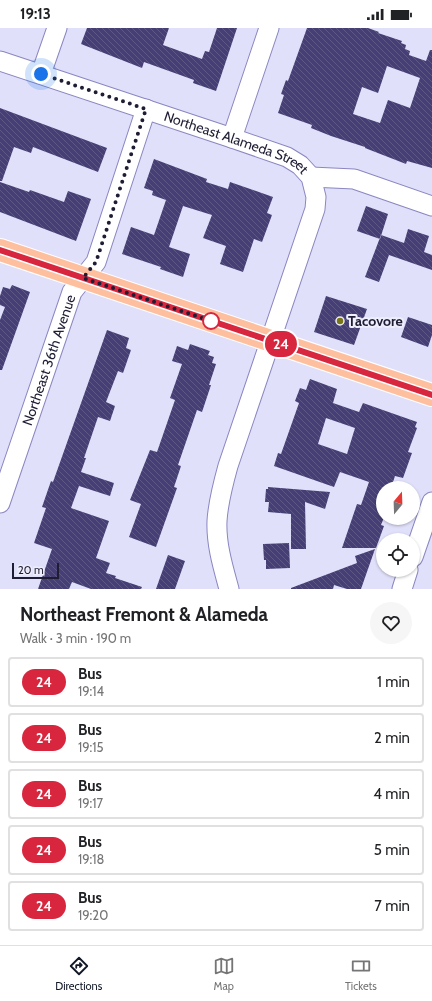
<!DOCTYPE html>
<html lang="en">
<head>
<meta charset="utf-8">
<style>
	body { margin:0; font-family:Cabin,sans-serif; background:#f6f6f6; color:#202124; height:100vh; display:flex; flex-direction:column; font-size:15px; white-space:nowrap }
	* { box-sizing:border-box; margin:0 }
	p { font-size:13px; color:#757577 }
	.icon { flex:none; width:22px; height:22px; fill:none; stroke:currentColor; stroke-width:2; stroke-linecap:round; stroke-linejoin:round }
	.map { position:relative; height:561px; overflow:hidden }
	.side { display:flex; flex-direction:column; background:#fff; flex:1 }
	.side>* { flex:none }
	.badge { padding:0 8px; border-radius:13px; font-size:14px; line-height:26px }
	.needle { width:26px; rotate:19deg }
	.controls { position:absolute; left:376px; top:453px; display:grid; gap:8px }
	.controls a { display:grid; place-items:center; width:44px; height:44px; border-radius:50%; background:#fff; box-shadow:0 1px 3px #0004; font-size:20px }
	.scale { position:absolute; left:12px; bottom:10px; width:47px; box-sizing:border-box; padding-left:4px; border:2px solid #1f1d34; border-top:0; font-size:11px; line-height:14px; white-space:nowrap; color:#1f1d34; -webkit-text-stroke:3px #eeeefc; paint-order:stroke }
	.you { position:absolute; width:20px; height:20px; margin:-10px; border:3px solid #fff; border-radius:50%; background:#1a73e8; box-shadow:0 0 0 6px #1a73e833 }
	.map>.badge { position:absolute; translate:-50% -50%; box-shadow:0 0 0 2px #fff }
	.round { display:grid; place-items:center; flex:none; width:42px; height:42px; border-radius:21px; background:#f6f6f6 }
	.head { display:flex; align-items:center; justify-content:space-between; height:68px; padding:0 20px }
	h1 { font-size:19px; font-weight:700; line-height:30px }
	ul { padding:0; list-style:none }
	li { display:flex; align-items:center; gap:12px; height:50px; margin:0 8px 6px; padding:0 12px; border:2px solid #e0e0e0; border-radius:4px }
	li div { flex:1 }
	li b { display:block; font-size:15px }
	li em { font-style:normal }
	li .badge { min-width:44px; font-weight:700; text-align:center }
	.status { display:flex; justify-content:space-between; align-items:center; height:28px; padding:0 20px; background:#fff; direction:ltr }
	.status svg { height:11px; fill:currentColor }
	.tab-bar { display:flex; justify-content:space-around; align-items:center; height:56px; border-top:1px solid #e0e0e0; background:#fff; font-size:11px; color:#757577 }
	.tab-bar a { display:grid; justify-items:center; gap:2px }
	.tab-bar .on { color:#111827 }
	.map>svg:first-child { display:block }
	.building { fill:url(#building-back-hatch); fill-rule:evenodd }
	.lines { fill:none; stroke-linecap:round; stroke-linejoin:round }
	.minor-casing { stroke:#8a86c1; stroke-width:21 }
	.major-casing { stroke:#fff; stroke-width:24 }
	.minor { stroke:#fff; stroke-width:19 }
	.major { stroke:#febf9f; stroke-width:22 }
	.line-casing { stroke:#fff; stroke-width:9 }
	.line { stroke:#d7263d; stroke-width:6 }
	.walk { stroke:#1f1d34; stroke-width:4; stroke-dasharray:0 7.2 }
	.stop-dot { fill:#fff; stroke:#d7263d; stroke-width:2 }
	.poi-dot { fill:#797519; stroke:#eeeefc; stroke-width:1.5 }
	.labels { text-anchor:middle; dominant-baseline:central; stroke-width:4; stroke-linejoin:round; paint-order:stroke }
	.street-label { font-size:14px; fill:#1f1d34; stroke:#eeeefc }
	.poi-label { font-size:14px; font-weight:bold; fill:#1f1d34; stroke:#eeeefc; text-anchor:start }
</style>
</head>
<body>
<div class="status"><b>19:13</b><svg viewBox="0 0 49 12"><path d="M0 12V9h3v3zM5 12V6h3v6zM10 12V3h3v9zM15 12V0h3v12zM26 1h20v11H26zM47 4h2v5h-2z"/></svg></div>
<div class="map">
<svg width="432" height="561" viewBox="0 0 432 561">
	<defs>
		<pattern id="building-back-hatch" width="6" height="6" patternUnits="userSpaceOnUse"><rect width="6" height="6" fill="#453f75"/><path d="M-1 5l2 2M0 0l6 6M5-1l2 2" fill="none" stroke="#5d5884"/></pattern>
	</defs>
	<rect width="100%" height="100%" fill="#e0e0fa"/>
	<path class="building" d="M87,0H169L163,17L202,31L205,23L209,24L217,0H237L216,63L193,55L194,52L144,34L142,40L81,16Z
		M307,0H368L379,4L378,5L402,13L401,15L406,17L405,21L410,23L409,27L426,33L430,22H432V140L407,133L406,136L365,120V119L331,108L311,100L312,97L278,85L284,67L281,66L286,52L288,53ZM387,38L420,50L410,80L388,72L380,95L353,86L362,59L378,65Z
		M0,80L107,120L98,144L33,119L31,125L14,119L2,153H0Z
		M154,131L207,151L206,154L228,161L230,154L273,169L267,185L272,187L262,214L254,211L243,244L220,236L226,218L203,210L212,187L183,178L169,219L190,226L183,249L160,241L161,239L122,226L131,199L154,207L166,172L152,167L153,163L144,160Z
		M0,154L29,164L30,162L64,174L68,163L91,171L76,213L0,184Z
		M366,178L388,186L380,211L357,203Z
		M408,201L429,208L424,224L432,227V242L389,227L379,254L365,249L381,207L404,215Z
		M12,257L30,264L2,342H0V292L5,279L0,277V268L3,259L10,261Z
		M326,268L367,281L354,317L314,304Z
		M408,289L432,297V307L428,319L401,309Z
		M107,302L129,310L126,320L131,322L123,345L118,343L106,374L115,378L110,393L98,389L84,430H86L81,444L114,455L110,468L79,458L71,480L109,493L96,530L110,535L106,545L116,548L115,550L142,559L141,561H91L72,554L69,561H38L52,521L34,515L46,480L42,479L51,453L53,454Z
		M190,316L210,323L208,327L214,329L212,335L216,336L209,357H211L202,384L197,382L178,437L181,438L174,459L177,460L156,519L129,509L141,476L130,472L150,422L157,424L175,372L170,370L182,336L172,333L177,318L188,322Z
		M310,351L337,361L333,375L359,384L363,375L417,394L415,399L417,400L408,424L412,425L403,450L395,448L391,460H383V492L381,497L384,498L376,520H342L357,476L361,477L369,454L340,444L334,459L274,438L278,425L281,426L299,375L295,373L300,360L306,362ZM326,390L355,400L347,426L318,416Z
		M268,459L330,464L325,481L305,474L306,521H291V486L268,484L269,474H265L266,461H268Z
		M289,515L290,540L266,541V532H264L263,516Z
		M375,521L361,561H347L334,557L333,561H291V560L357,535L355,528Z
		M168,527L185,533L175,561H156Z"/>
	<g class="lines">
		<defs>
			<g id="minor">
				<path id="s1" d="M0,33L232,110L287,129L300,137L311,149L316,169L315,181L228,438C223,456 218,475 217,493C216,516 223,539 229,561"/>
				<path d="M41,46L57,0"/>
				<path d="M232,110L269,0"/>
				<path d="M311,149L354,151L432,178"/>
				<path id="s2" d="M0,475L72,264L96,234L146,81"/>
				<path d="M413,529L432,474"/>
				<path d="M402,561L408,542"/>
			</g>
			<path id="major" d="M0,222L432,367"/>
		</defs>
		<use href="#minor" class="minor-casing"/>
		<use href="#major" class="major-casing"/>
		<use href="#minor" class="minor"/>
		<use href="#major" class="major"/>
	</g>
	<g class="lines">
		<defs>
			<path id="line" d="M0,222L432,367"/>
		</defs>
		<use href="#line" class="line-casing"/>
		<use href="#line" class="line"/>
		<path class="walk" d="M41,46L146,81L96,234L83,250L217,295L211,293"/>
	</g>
	<circle class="stop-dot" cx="211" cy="293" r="8"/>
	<circle class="poi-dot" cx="340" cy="293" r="4"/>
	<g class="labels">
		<g class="street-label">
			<text stroke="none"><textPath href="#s1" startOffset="250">Northeast Alameda Street</textPath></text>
			<text stroke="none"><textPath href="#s2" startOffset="151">Northeast 36th Avenue</textPath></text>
		</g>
		<g class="poi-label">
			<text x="348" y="293">Tacovore</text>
		</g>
	</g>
</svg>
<div class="controls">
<a><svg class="needle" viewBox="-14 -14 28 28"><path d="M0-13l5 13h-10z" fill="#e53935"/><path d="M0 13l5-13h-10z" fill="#757577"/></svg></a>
<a><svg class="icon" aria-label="locate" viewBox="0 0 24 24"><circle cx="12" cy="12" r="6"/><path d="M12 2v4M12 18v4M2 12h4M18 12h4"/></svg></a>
</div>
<div class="scale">20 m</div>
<div class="you" style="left:41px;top:46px"></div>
<b class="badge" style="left:281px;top:316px;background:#d7263d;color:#fff">24</b>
</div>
<section class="side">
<div class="head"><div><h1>Northeast Fremont &amp; Alameda</h1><p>Walk · 3 min · 190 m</p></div><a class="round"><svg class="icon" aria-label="heart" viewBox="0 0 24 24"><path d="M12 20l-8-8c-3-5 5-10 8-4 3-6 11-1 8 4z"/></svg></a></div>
<ul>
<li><span class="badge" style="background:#d7263d;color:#fff">24</span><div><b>Bus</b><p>19:14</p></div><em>1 min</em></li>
<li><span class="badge" style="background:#d7263d;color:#fff">24</span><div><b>Bus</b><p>19:15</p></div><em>2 min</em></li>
<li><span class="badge" style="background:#d7263d;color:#fff">24</span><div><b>Bus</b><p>19:17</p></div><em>4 min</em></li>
<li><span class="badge" style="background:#d7263d;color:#fff">24</span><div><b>Bus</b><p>19:18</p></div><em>5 min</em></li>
<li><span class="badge" style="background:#d7263d;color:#fff">24</span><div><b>Bus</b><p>19:20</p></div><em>7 min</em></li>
</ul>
</section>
<nav class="tab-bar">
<a class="on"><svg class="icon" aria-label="directions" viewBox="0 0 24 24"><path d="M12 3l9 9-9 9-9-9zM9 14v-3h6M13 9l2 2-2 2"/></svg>Directions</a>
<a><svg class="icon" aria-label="map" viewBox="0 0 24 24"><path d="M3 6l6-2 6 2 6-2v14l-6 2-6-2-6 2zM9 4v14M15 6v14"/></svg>Map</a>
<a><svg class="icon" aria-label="tickets" viewBox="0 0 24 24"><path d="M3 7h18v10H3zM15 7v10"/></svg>Tickets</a>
</nav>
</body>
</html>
